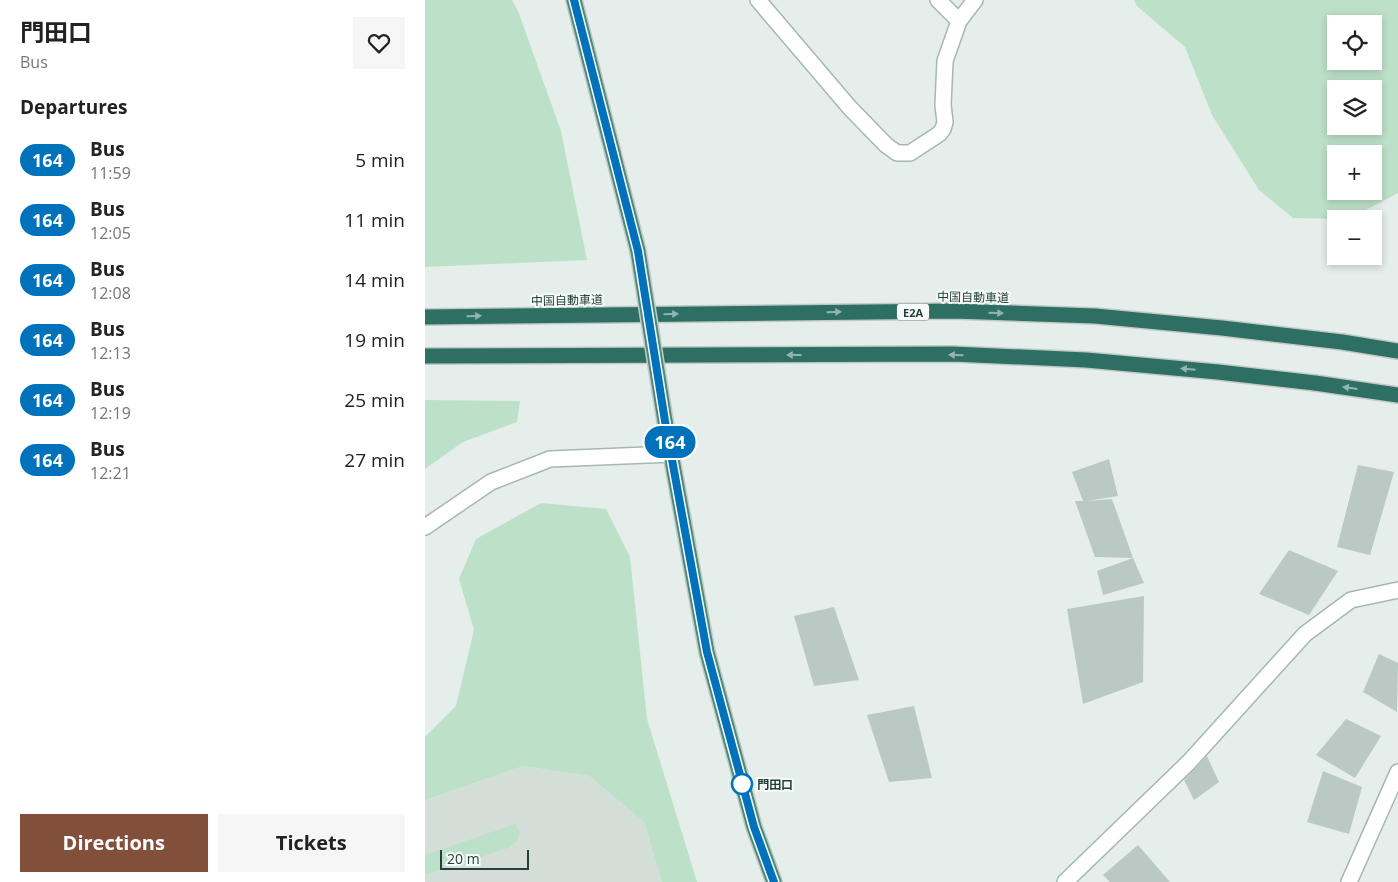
<!DOCTYPE html>
<html lang="en">
<head>
<meta charset="utf-8">
<style>
	body { margin:0; font-family:"Open Sans","Noto Sans JP",sans-serif; background:#f6f6f6; color:#222; height:100vh; display:flex; flex-direction:column; font-size:19px; white-space:nowrap }
	* { box-sizing:border-box; margin:0 }
	p { font-size:16px; color:#767676 }
	.icon { flex:none; width:28px; height:28px; fill:none; stroke:currentColor; stroke-width:2; stroke-linecap:round; stroke-linejoin:round }
	.map { position:relative; flex:1; overflow:hidden }
	.panel { display:flex; flex-direction:column; background:#fff; width:425px }
	.panel>* { flex:none }
	.badge { padding:0 10px; border-radius:16px; font-size:18px; line-height:32px }
	.buttons { position:absolute; left:902px; top:15px; display:grid; gap:10px }
	.buttons a { display:grid; place-items:center; width:55px; height:55px; border-radius:0px; background:#fff; box-shadow:0 2px 8px #0003; font-size:25px }
	.scale { position:absolute; left:15px; bottom:12px; width:89px; box-sizing:border-box; padding-left:5px; border:2px solid #23413a; border-top:0; font-size:14px; line-height:18px; white-space:nowrap; color:#23413a; -webkit-text-stroke:4px #f6faf8; paint-order:stroke }
	.map>.badge { position:absolute; translate:-50% -50%; box-shadow:0 0 0 2px #fff }
	h2 { padding:0 20px; font-size:19px; line-height:45px }
	.round { display:grid; place-items:center; flex:none; width:52px; height:52px; border-radius:0px; background:#f6f6f6 }
	.overview { display:flex; align-items:center; justify-content:space-between; height:85px; padding:0 20px }
	h1 { font-size:24px; font-weight:700; line-height:38px }
	.cta { display:flex; gap:10px; margin-top:auto; padding:10px 20px }
	.cta a { flex:1; height:58px; border-radius:0px; background:#824f3b; color:#fff; font-size:20px; font-weight:700; line-height:58px; text-align:center }
	.cta a+a { background:#f6f6f6; color:#222 }
	ul { padding:0; list-style:none }
	li { display:flex; align-items:center; gap:15px; height:60px; padding:0 20px }
	li div { flex:1 }
	li b { display:block; font-size:19px }
	li em { font-style:normal }
	li .badge { min-width:55px; font-weight:700; text-align:center }
	main { display:flex; flex:1; min-height:0 }
	.map>svg:first-child { display:block }
	.built { fill:#d3ded9 }
	.green { fill:#bde0c8; fill-rule:evenodd }
	.building { fill:#bac9c3 }
	.lines { fill:none; stroke-linecap:round; stroke-linejoin:round }
	.service-casing { stroke:#a7b7b2; stroke-width:18 }
	.minor-casing { stroke:#a7b7b2; stroke-width:18 }
	.tertiary-casing { stroke:#a7b7b2; stroke-width:18 }
	.trunk-casing { stroke:#c1cac8; stroke-width:18 }
	.motorway-casing { stroke:#c1cac8; stroke-width:18 }
	.service { stroke:#fff; stroke-width:15 }
	.minor { stroke:#fff; stroke-width:15 }
	.tertiary { stroke:#fff; stroke-width:15 }
	.trunk { stroke:#4a8a7d; stroke-width:15 }
	.motorway { stroke:#2d6f63; stroke-width:15 }
	.trunk-bridge-casing { stroke:#c1cac8; stroke-width:18; stroke-linecap:butt }
	.trunk-bridge { stroke:#4a8a7d; stroke-width:15 }
	.oneway { fill:#92b4ae }
	.line-casing { stroke:#fff; stroke-width:11 }
	.line { stroke:#0072bc; stroke-width:8 }
	.stop-dot { fill:#fff; stroke:#0072bc; stroke-width:2.5 }
	.labels { text-anchor:middle; dominant-baseline:central; stroke-width:4; stroke-linejoin:round; paint-order:stroke }
	.shield { fill:#f6faf8; stroke:#627873; stroke-width:1 }
	.shield-label { font-size:11px; font-weight:bold; fill:#23413a }
	.street-label { font-size:12px; fill:#23413a; stroke:#f6faf8 }
	.stop-label { font-size:12px; font-weight:bold; fill:#23413a; stroke:#f6faf8; text-anchor:start }
</style>
</head>
<body>
<main>
<section class="panel">
<div class="overview"><div><h1>門田口</h1><p>Bus</p></div><a class="round"><svg class="icon" aria-label="heart" viewBox="0 0 24 24"><path d="M12 20l-8-8c-3-5 5-10 8-4 3-6 11-1 8 4z"/></svg></a></div>
<h2>Departures</h2>
<ul>
<li><span class="badge" style="background:#0072bc;color:#fff">164</span><div><b>Bus</b><p>11:59</p></div><em>5 min</em></li>
<li><span class="badge" style="background:#0072bc;color:#fff">164</span><div><b>Bus</b><p>12:05</p></div><em>11 min</em></li>
<li><span class="badge" style="background:#0072bc;color:#fff">164</span><div><b>Bus</b><p>12:08</p></div><em>14 min</em></li>
<li><span class="badge" style="background:#0072bc;color:#fff">164</span><div><b>Bus</b><p>12:13</p></div><em>19 min</em></li>
<li><span class="badge" style="background:#0072bc;color:#fff">164</span><div><b>Bus</b><p>12:19</p></div><em>25 min</em></li>
<li><span class="badge" style="background:#0072bc;color:#fff">164</span><div><b>Bus</b><p>12:21</p></div><em>27 min</em></li>
</ul>
<div class="cta"><a>Directions</a><a>Tickets</a></div>
</section>
<div class="map">
<svg width="973" height="882" viewBox="0 0 973 882">
	<rect width="100%" height="100%" fill="#e5eeea"/>
	<path class="built" d="M98,766L164,776L219,822L237,882H0V800Z"/>
	<path class="green" d="M0,0H87L93,11L136,131L162,260L0,267Z
		M709,0H973V193L924,219L868,218L834,190L787,115L760,47L712,6ZM911,24H949V61H911ZM911,89H949V126H911ZM911,154H949V191H911Z
		M0,400L95,401L92,422L38,442L0,469Z
		M116,503L181,509L205,557L222,719L272,882H237L219,822L164,776L98,766L0,800V737L31,706L49,630L34,579L51,539Z
		M90,824L95,832L92,841L83,848L0,875V855Z"/>
	<path class="building" d="M684,459L693,496L661,501L687,499L708,558L670,557L650,501H658L647,472Z
		M933,465L969,472L945,555L912,547Z
		M864,550L913,571L884,615L834,594Z
		M708,558L719,583L678,595L672,571Z
		M719,596L718,682L658,704L642,609Z
		M409,607L434,680L389,686L369,616Z
		M954,654L973,663L972,712L938,692Z
		M489,706L507,778L464,782L442,715Z
		M921,719L956,736L930,778L891,755Z
		M782,756L794,782L769,800L759,780Z
		M898,771L937,787L924,834L882,822Z
		M713,845L745,882H685L678,875Z"/>
	<g class="lines">
		<defs>
			<path id="service" d="M333,0L425,108L461,145L472,153H485L514,134L518,129L520,122L518,105L520,61L534,21L550,0
				M513,0L534,21"/>
			<path id="minor" d="M0,527L66,482L125,459L247,454
				M640,882L764,762L880,634L926,600L973,590"/>
			<path id="tertiary" d="M924,882L973,772"/>
			<path id="trunk" d="M149,0L213,251
				M240,421L282,652L329,827L349,882"/>
			<path id="motorway" d="M0,317L529,311L670,316L797,328L917,342L973,351
				M0,356L528,354L661,360L793,372L890,383L973,395"/>
		</defs>
		<use href="#service" class="service-casing"/>
		<use href="#minor" class="minor-casing"/>
		<use href="#tertiary" class="tertiary-casing"/>
		<use href="#trunk" class="trunk-casing"/>
		<use href="#motorway" class="motorway-casing"/>
		<use href="#service" class="service"/>
		<use href="#minor" class="minor"/>
		<use href="#tertiary" class="tertiary"/>
		<use href="#trunk" class="trunk"/>
		<use href="#motorway" class="motorway"/>
		<defs>
			<path id="trunk-bridge" d="M213,251L240,421"/>
		</defs>
		<use href="#trunk-bridge" class="trunk-bridge-casing"/>
		<use href="#trunk-bridge" class="trunk-bridge"/>
	</g>
	<defs><path id="oneway-solid" d="M-6-.8H1V-3.2L6.5 0L1 3.2V.8H-6Z" transform="scale(1.25)"/></defs>
	<g class="oneway">
		<use href="#oneway-solid" transform="translate(409 312) rotate(-1)"/>
		<use href="#oneway-solid" transform="translate(571 313) rotate(2)"/>
		<use href="#oneway-solid" transform="translate(246 314) rotate(-1)"/>
		<use href="#oneway-solid" transform="translate(49 316) rotate(-1)"/>
		<use href="#oneway-solid" transform="translate(369 355) rotate(180)"/>
		<use href="#oneway-solid" transform="translate(531 355) rotate(-178)"/>
		<use href="#oneway-solid" transform="translate(763 369) rotate(-175)"/>
		<use href="#oneway-solid" transform="translate(925 388) rotate(-172)"/>
	</g>
	<g class="lines">
		<defs>
			<path id="line" d="M149,0L213,251L240,421L282,652L329,827L349,882"/>
		</defs>
		<use href="#line" class="line-casing"/>
		<use href="#line" class="line"/>
	</g>
	<circle class="stop-dot" cx="317" cy="784" r="10"/>
	<g class="labels">
		<rect class="shield" x="472" y="303.5" width="32" height="17" rx="4"/>
		<g class="shield-label">
			<text x="488" y="312">E2A</text>
		</g>
		<g class="street-label">
			<text transform="translate(548 297) rotate(1)">中国自動車道</text>
			<text transform="translate(142 300) rotate(-1)">中国自動車道</text>
		</g>
		<g class="stop-label">
			<text x="332" y="784">門田口</text>
		</g>
	</g>
</svg>
<div class="buttons">
<a><svg class="icon" aria-label="locate" viewBox="0 0 24 24"><circle cx="12" cy="12" r="6"/><path d="M12 2v4M12 18v4M2 12h4M18 12h4"/></svg></a>
<a><svg class="icon" aria-label="layers" viewBox="0 0 24 24"><path d="M12 4l9 5-9 5-9-5zM3 14l9 5 9-5"/></svg></a>
<a>+</a>
<a>−</a>
</div>
<div class="scale">20 m</div>
<b class="badge" style="left:245px;top:442px;background:#0072bc;color:#fff">164</b>
</div>
</main>
</body>
</html>
